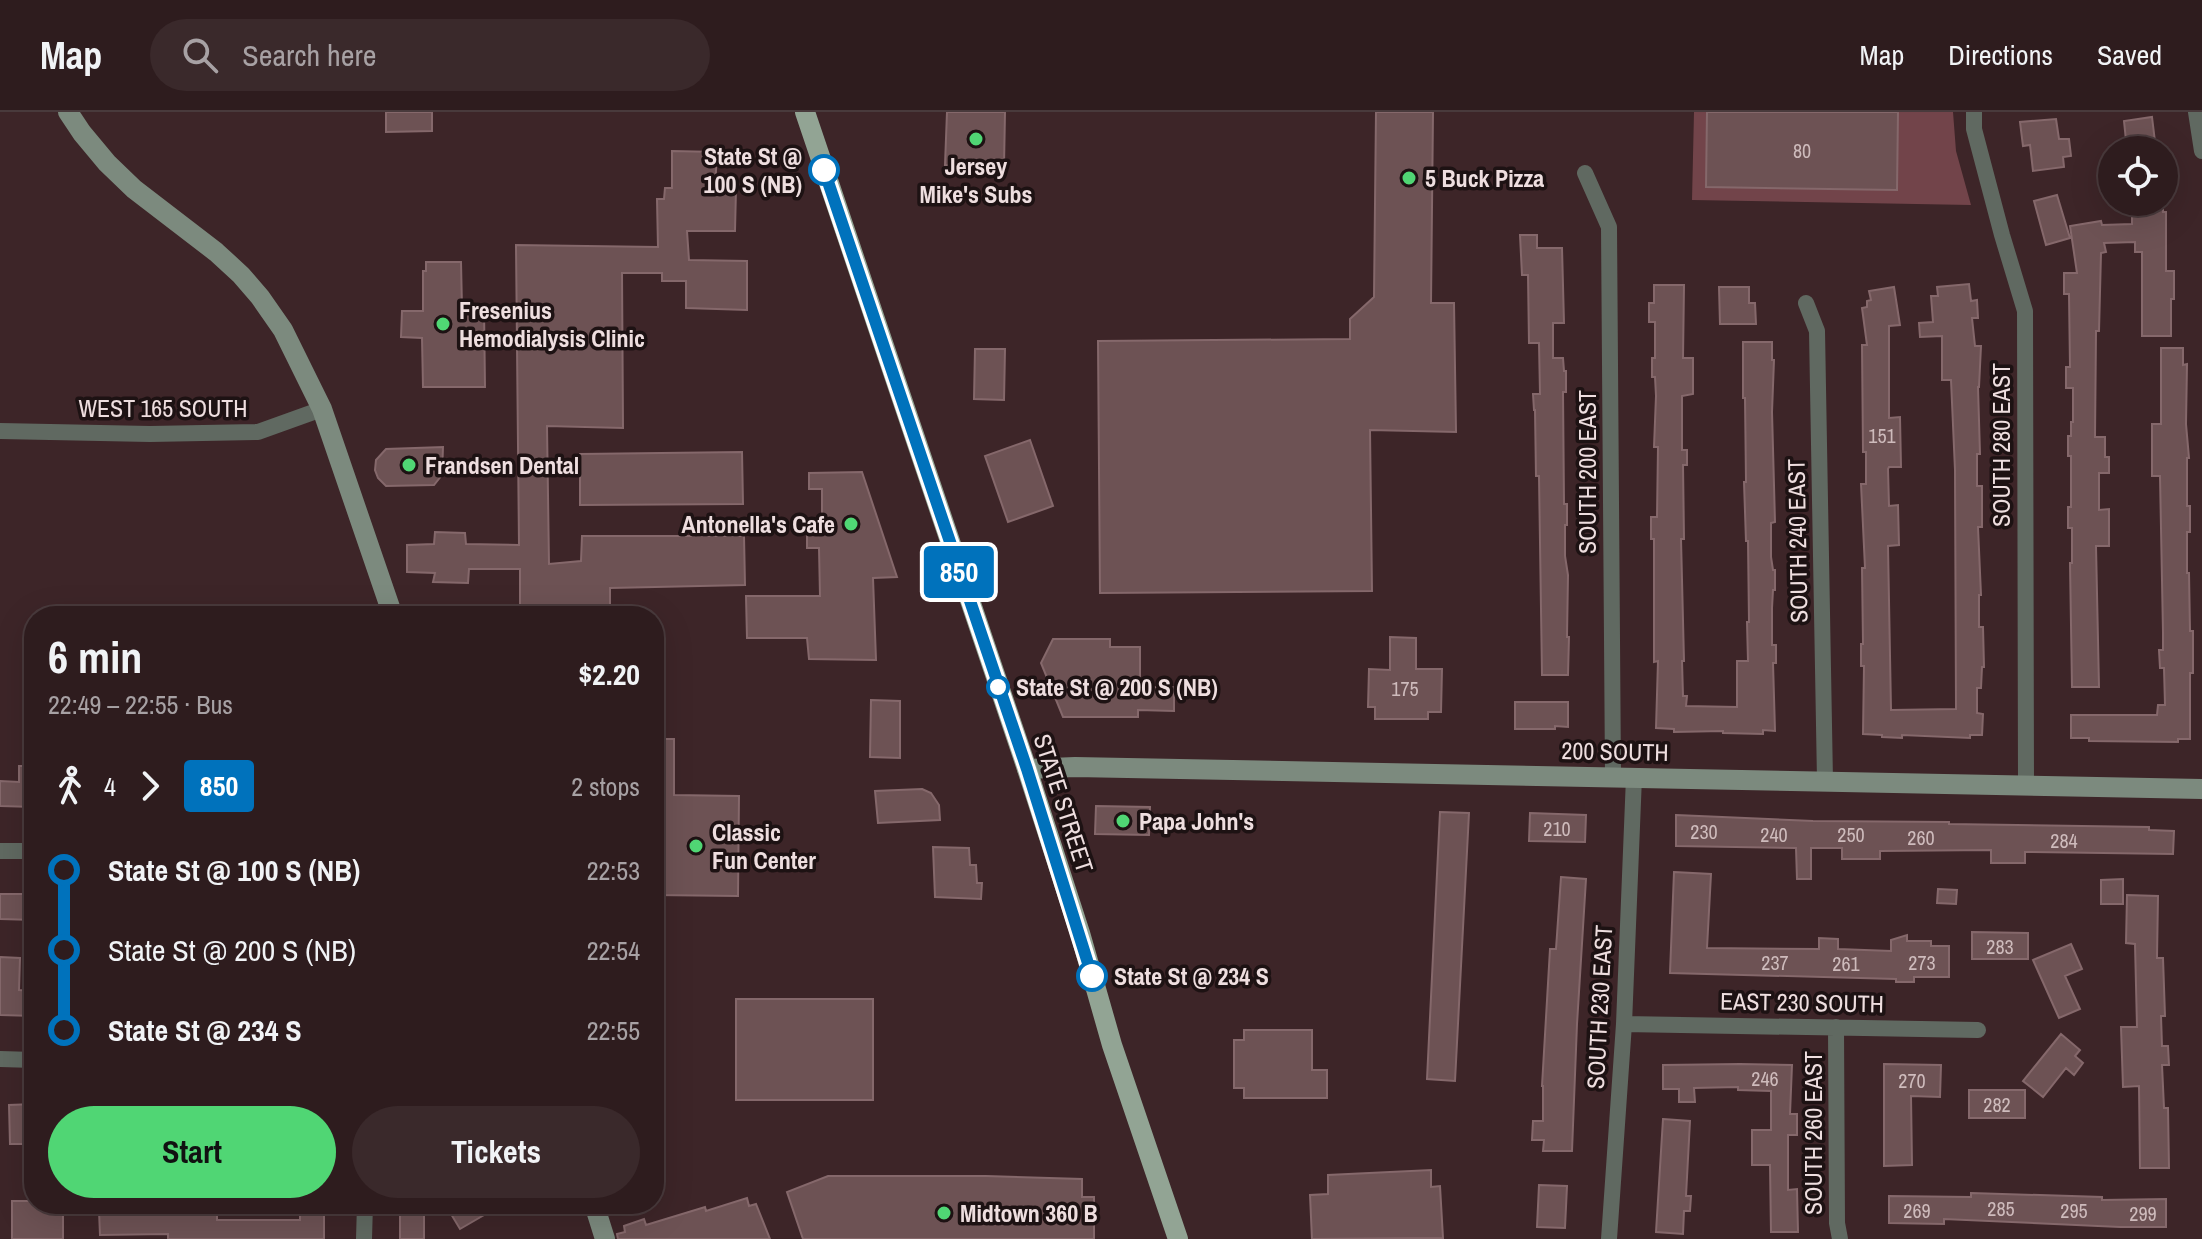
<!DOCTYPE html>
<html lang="en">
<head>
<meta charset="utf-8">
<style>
	body { margin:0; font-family:"Archivo Narrow",sans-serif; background:#3a292b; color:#f1f3f6; height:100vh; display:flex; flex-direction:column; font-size:30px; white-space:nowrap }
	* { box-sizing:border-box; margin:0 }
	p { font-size:26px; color:#a7a1a4 }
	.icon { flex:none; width:44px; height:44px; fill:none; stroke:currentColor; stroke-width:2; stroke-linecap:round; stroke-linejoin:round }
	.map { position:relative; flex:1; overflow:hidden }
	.drawer { position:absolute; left:24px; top:494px; width:640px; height:608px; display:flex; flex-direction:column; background:#2e1c1e; border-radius:32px; box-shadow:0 8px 32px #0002,0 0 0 2px #493a3c }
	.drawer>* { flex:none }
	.badge { padding:0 16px; border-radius:6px; font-size:28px; line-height:52px }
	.buttons { position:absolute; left:2098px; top:24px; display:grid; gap:16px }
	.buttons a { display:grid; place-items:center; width:80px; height:80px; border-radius:50%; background:#2e1c1e; box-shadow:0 8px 32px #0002,0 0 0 2px #493a3c; font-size:40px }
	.map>.badge { position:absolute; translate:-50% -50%; box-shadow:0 0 0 4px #fff }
	.legs { display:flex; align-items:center; gap:12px; height:88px; padding:0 24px; font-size:26px }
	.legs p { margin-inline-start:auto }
	.headline { display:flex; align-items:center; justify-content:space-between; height:136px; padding:0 24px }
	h1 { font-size:44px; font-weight:700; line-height:60px }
	.primary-button { display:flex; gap:16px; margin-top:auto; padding:16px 24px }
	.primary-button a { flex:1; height:92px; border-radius:48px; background:#50d674; color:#111; font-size:32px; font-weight:700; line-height:92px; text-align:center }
	.primary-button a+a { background:#3a292b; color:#f1f3f6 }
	ul { padding:0 24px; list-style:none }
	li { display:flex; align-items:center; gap:28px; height:80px; font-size:30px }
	li i { display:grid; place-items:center; width:12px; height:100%; margin:0 10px; background:currentColor }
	li i::after { content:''; width:20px; height:20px; margin:-10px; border:6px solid; border-radius:50%; background:#2e1c1e }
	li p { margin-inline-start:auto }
	li:first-child i { background:linear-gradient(#0000 50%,currentColor 0) }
	li:last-child i { background:linear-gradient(currentColor 50%,#0000 0) }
	header { display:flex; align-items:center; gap:48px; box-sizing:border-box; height:112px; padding:0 40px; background:#2e1c1e; border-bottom:2px solid #493a3c }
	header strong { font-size:38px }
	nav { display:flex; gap:44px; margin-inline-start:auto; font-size:28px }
	.search { width:560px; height:72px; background:#3a292b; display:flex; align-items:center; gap:20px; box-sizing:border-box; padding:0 28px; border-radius:44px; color:#a7a1a4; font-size:30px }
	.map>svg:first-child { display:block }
	.green { fill:#72444a }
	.building { fill:#6d5254; stroke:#85686b; stroke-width:2 }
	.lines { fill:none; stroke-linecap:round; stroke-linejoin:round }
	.street { stroke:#606961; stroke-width:16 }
	.secondary { stroke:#7c8a7e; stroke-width:20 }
	.primary { stroke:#92a494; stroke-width:20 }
	.line-1-casing { stroke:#fff; stroke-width:18 }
	.line-1 { stroke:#0072bc; stroke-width:12 }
	.poi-dot { fill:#50d674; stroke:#1d1213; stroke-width:3 }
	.stop-1-dot { fill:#fff; stroke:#0072bc; stroke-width:4 }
	.labels { text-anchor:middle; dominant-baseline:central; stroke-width:7; stroke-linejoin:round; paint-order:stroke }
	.number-label { font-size:20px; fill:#cebbbc }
	.stop-label { font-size:24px; font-weight:bold; fill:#eededf; stroke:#1d1213; text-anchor:start }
	.poi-label { font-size:24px; font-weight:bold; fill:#eededf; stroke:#1d1213; text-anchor:start }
	.street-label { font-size:24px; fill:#eededf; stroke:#1d1213 }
</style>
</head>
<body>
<header>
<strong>Map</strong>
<div class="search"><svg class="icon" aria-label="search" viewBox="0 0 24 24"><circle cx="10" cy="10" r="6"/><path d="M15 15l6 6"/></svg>Search here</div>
<nav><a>Map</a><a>Directions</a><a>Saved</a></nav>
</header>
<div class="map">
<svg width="2202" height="1127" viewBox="0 0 2202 1127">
	<rect width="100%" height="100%" fill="#3d2528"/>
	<path class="green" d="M1694,0H1953L1956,39L1971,93L1692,88Z"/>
	<path class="building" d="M386,0H432V19L386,20Z
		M947,0H1005L1004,54L945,53Z
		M1376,0H1433L1431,191H1454L1456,320L1370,318L1372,479L1100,481L1098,229L1350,227V207L1374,185Z
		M1707,0H1898L1897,78L1706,75Z
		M2152,5L2156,38H2127L2124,9Z
		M2056,7L2059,27H2069L2071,44L2063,45L2064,55L2033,59L2030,33L2023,34L2020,10Z
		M672,39L717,40L715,77H736L735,119H687L689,148L747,149V198L686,196V169H662V161H622L623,316L547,314L549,452L581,449L582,424H744L745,473L610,476V504H520V457H469L468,471L433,470L435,461L407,460V433L434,432L435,420L465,421L466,432L519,433L516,133L658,135L657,87H664L665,76H672Z
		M2057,83L2070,126L2046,133L2034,89Z
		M2132,90H2163V100H2166V159H2174V187H2171V224H2142V140H2135V130L2104,131L2106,140L2101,141L2099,219H2096L2095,325H2105V345H2109V361H2099V398L2109,397V434H2096L2099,575H2072L2070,451H2072V416H2068V395H2071V344H2068V324H2071V310H2073V276H2066V255H2070L2069,182H2064V161H2077L2070,114L2101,109L2102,113L2132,112Z
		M1520,123H1537V136H1562L1564,211H1553V246H1563L1564,259H1566V280H1563L1564,392H1567V413H1565V444L1568,463L1567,525H1569L1568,563H1542L1539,364H1536L1535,298H1534L1533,282H1540L1539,231H1529L1528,163H1522Z
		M426,150H461L462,196H484L485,275H423L422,226L401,225L402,199H423V159H426Z
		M1969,172L1971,189L1977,188L1978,206H1972L1975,234H1981L1979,275H1978L1980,342H1977V374H1982V415H1978L1981,483H1979V515H1983L1984,555H1982L1981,576H1977V601L1983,602L1982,623H1970V626L1902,623V626L1882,625V623L1863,622L1864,554H1861V532H1863L1862,456H1865L1861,372H1866V340H1863L1862,233H1867L1862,196L1867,195V189L1871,188L1869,179L1894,175L1900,213L1889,214V306L1900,305L1901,355H1889L1888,357L1889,394L1898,393L1899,433L1888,434L1891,598L1956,597L1955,358L1951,268H1942V224L1920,225L1919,211L1933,210L1931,184H1938L1937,175Z
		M1654,173H1684L1683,246H1693V282L1682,284V338H1687V353H1683L1684,427H1681L1684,549H1682L1683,584H1687L1686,594L1737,595V549H1748L1747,510H1749L1748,429H1746L1744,370H1746L1745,286H1743V230H1772V248H1774L1772,300L1775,410L1771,411V445L1773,458H1775V478H1773L1772,496V533H1776V551H1773L1775,619L1763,618V622L1723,621V619L1674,620V617L1656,616L1658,549L1654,550V427H1651V405H1657L1658,335H1654L1656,284L1655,265H1652V246H1655V210H1649V191H1654Z
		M1719,175H1749V191H1755L1756,212H1720Z
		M2161,236H2183V253L2187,252L2186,312L2189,346H2187V394H2190V420H2187V461H2189L2190,519H2193V561H2190V627H2178V630L2089,629V626H2071V603H2157L2158,593H2165L2164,556H2160L2159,538H2163V520L2160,364H2152V312H2161Z
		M975,237H1005L1004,288L974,287Z
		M1030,328L1053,394L1008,410L985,344Z
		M443,335L442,363L434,373L386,374L378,366L375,358L376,348L386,337Z
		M742,340L743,392L580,393V342Z
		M862,360L897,465L873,466L876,548L809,547L807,526H747L746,484H820L819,436H807V407H822V377H809V361Z
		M1390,525L1416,526V557H1442L1441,600H1428V607H1375V595H1368L1369,557L1390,558Z
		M1053,527H1110V535H1140V575H1174V599L1138,598V605H1063L1041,551Z
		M871,588L900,589V646L870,645Z
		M1515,590H1568V615L1555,614V617H1515Z
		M654,627H674V683L739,684L738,784L654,783Z
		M19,654H34V695L0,694V669L19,670Z
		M922,677L931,681L939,693L940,708L878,711L875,679Z
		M1096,694L1150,695L1149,723L1095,722Z
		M1440,700L1469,701L1455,969L1427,967Z
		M1530,701L1586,703L1585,730L1529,729Z
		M1676,703L1813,709L1949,710V712L2149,715V718L2174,719L2173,742L2025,740V751H1991V738L1880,739V747H1842V736H1811V767H1797L1796,736L1676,734Z
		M933,735L969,736L970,753H976L977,771H982L981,787L935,785Z
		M1674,760L1711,762L1707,836L1819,837V826L1838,827V837L1891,839V828L1907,823V829H1931V834H1949V865H1914V870H1896V867L1670,861Z
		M1561,765L1586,767L1577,912L1572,1039H1543L1544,1028H1532L1533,1009H1543V974H1542L1550,837H1556Z
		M2123,767V792H2101V768Z
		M1938,777L1957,778L1956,792L1937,791Z
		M0,782H34V808L0,807Z
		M2127,783L2158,784L2157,846H2163L2165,904H2161L2162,934H2168L2169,953H2162L2164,996H2168L2169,1056H2140L2139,974L2123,975L2121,915H2137L2135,832L2126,831Z
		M1972,820L2028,821V847H1972Z
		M2071,832L2082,857L2065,864L2080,897L2059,906L2033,848Z
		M0,845L20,846L19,878L34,879V904L0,903Z
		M736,887H873V988H736Z
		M1244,918H1312V958H1327V986H1244V976H1234V928H1244Z
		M2061,922L2080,938L2075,944L2083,951L2074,963L2066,956L2043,985L2023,969Z
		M1740,952L1792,953L1790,1002H1797V1023H1788V1078L1797,1077L1798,1120H1771L1770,1053H1752V1018H1771V979L1738,978V975L1694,976L1695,990H1679V977H1663V953Z
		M1884,952L1941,953L1940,985L1911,984L1912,1053L1884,1054Z
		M1969,978H2025V1006H1969Z
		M34,992V1032H10L9,993Z
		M1663,1007L1690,1009L1686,1084H1691L1690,1099H1684L1683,1122L1656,1120Z
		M1431,1058V1075L1440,1074L1443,1126L1312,1127L1310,1083L1328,1082V1063Z
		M828,1064H986L1082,1067V1085H1094V1127H803L787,1080Z
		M1539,1073L1567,1074L1565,1116L1537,1115Z
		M1971,1081L2102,1085V1088L2166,1087V1115H2120L1944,1107V1112L1889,1111V1084L1971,1085Z
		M747,1086L749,1094L756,1092L770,1127H618L617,1122L625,1120L624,1114L644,1107L646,1113L705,1095L706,1099Z
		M12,1089H34V1092H63V1127H12Z
		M300,1092H324V1127H168V1122L100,1123L99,1099L147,1098L148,1103H217V1108H300Z
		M445,1092H503L460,1117Z
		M400,1097H424V1127H400Z"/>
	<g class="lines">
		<path class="street" d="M1974,0V17L2002,123L2025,199L2026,673
			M2196,0L2202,39
			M1585,61L1609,115L1613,665
			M1806,191L1817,219L1825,669
			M0,319L150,322L258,320L322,297
			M0,739H34
			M1624,912L1978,918
			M1836,915L1837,1111L1840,1127
			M0,947L34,948
			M364,1127L365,1092
			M1609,1127L1624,912L1634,665"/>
		<path class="secondary" d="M68,0L82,21L107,51L134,77L216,140L241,163L260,185L283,218L322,297L393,504
			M1027,657L1075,655L2202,677
			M594,1092L605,1127"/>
		<path class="primary" d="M805,0L1027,657L1080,821L1112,933L1178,1127"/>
	</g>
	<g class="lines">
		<defs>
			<path id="line-1" d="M824,58L1027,657L1092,864"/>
		</defs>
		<use href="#line-1" class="line-1-casing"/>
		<use href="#line-1" class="line-1"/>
	</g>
	<g class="poi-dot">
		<circle cx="976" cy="27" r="8"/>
		<circle cx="1409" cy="66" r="8"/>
		<circle cx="443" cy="212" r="8"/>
		<circle cx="409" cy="353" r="8"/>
		<circle cx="851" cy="412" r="8"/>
		<circle cx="1123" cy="709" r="8"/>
		<circle cx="696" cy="734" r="8"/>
		<circle cx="944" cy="1101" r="8"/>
	</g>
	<g class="stop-1-dot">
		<circle cx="824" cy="58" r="14"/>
		<circle cx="998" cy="575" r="10"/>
		<circle cx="1092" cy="864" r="14"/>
	</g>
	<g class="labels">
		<g class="number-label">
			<text x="1802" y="38">80</text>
			<text x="1882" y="323">151</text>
			<text x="1405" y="576">175</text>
			<text x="1557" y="716">210</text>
			<text x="1704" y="719">230</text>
			<text x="1774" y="722">240</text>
			<text x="1851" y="722">250</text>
			<text x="1921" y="725">260</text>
			<text x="2064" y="728">284</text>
			<text x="2000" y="834">283</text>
			<text x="1775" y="850">237</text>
			<text x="1922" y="850">273</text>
			<text x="1846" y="851">261</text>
			<text x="1765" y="966">246</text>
			<text x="1912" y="968">270</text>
			<text x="1997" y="992">282</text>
			<text x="2001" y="1096">285</text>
			<text x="1917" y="1098">269</text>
			<text x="2074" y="1098">295</text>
			<text x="2143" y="1101">299</text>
		</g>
		<g class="stop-label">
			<text x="802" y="44" text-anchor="end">State St @<tspan x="802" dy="28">100 S (NB)</tspan></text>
			<text x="1016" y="575">State St @ 200 S (NB)</text>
			<text x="1114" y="864">State St @ 234 S</text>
		</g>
		<g class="poi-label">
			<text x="976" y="54" text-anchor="middle">Jersey<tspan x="976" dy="28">Mike's Subs</tspan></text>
			<text x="1425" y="66">5 Buck Pizza</text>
			<text x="459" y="198">Fresenius<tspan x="459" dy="28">Hemodialysis Clinic</tspan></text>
			<text x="425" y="353">Frandsen Dental</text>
			<text x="835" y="412" text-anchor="end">Antonella's Cafe</text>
			<text x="1139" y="709">Papa John's</text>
			<text x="712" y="720">Classic<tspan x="712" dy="28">Fun Center</tspan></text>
			<text x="960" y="1101">Midtown 360 B</text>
		</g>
		<g class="street-label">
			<text x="163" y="296">WEST 165 SOUTH</text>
			<text transform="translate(2001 333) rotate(-90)">SOUTH 280 EAST</text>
			<text transform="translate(1587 360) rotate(-90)">SOUTH 200 EAST</text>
			<text transform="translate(1797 429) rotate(-91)">SOUTH 240 EAST</text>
			<text transform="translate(1615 639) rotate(1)">200 SOUTH</text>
			<text transform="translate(1064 691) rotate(72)">STATE STREET</text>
			<text transform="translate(1802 890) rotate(1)">EAST 230 SOUTH</text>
			<text transform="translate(1599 895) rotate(-87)">SOUTH 230 EAST</text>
			<text transform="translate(1813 1021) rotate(-90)">SOUTH 260 EAST</text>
		</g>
	</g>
</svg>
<div class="buttons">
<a><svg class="icon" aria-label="locate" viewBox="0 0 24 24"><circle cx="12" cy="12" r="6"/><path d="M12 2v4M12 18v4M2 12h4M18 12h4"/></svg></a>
</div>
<b class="badge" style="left:959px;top:460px;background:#0072bc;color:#fff">850</b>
<section class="drawer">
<div class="headline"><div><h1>6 min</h1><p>22:49 – 22:55 · Bus</p></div><b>$2.20</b></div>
<div class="legs"><svg class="icon" aria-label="walk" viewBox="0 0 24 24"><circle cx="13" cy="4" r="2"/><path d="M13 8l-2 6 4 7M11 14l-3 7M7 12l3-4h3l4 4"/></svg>4<svg class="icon" aria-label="forward" viewBox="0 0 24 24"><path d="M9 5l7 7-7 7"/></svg><b class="badge" style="background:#0072bc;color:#fff">850</b><p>2 stops</p></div>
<ul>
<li><i style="color:#0072bc"></i><b>State St @ 100 S (NB)</b><p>22:53</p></li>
<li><i style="color:#0072bc"></i><span>State St @ 200 S (NB)</span><p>22:54</p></li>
<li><i style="color:#0072bc"></i><b>State St @ 234 S</b><p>22:55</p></li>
</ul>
<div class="primary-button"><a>Start</a><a>Tickets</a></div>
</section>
</div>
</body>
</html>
